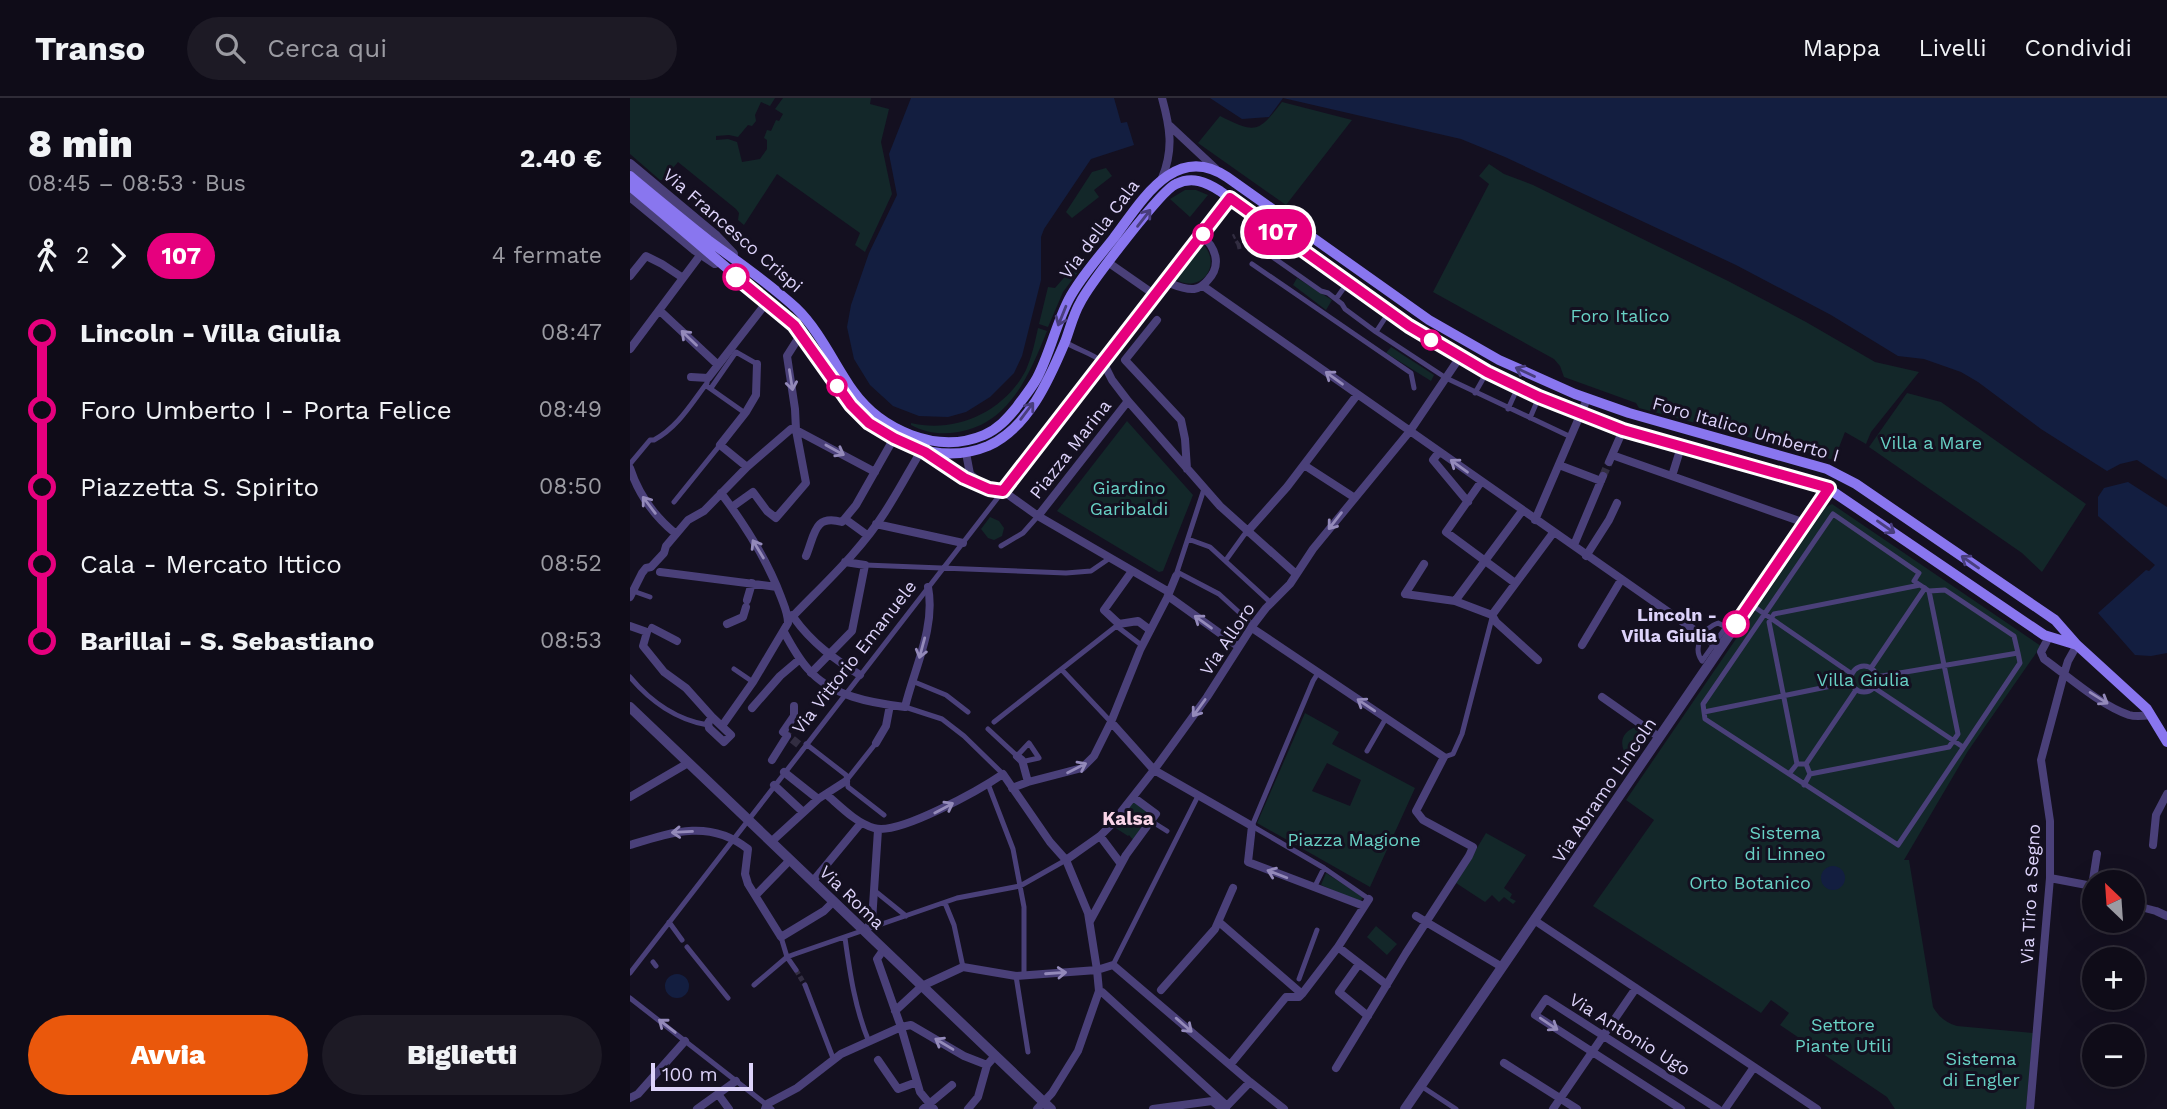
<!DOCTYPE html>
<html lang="it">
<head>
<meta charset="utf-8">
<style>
	body { margin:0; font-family:"Work Sans",sans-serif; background:#1d1a25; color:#f1f3f6; height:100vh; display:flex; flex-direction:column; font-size:26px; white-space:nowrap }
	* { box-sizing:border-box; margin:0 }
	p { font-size:23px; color:#9b9ba2 }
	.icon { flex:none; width:38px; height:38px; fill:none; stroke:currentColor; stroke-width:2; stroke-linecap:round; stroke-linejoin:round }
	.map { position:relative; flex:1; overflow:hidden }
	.drawer { display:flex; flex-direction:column; background:#0f0c18; width:630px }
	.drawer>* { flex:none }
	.badge { padding:0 14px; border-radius:23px; font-size:24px; line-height:46px }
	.needle { width:46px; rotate:335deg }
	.fabs { position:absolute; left:1452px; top:772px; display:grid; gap:14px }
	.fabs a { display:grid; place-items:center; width:63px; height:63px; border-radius:50%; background:#0f0c18; box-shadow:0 7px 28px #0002,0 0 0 2px #2f2c37; font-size:35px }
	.scale { position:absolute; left:21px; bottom:18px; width:102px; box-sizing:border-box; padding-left:7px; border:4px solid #ddd3fa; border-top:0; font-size:19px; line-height:24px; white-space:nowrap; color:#ddd3fa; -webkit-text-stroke:5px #141020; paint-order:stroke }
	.map>.badge { position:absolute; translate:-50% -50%; box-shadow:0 0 0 4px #fff }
	.legs { display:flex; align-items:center; gap:10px; height:77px; padding:0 28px; font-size:23px }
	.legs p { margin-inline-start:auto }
	.headline { display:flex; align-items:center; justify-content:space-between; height:119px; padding:0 28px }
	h1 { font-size:38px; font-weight:800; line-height:52px }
	.action { display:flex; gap:14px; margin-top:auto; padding:14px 28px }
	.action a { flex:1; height:80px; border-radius:42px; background:#ea580c; color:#fff; font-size:28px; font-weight:800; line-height:80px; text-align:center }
	.action a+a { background:#1d1a25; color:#f1f3f6 }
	ul { padding:0 28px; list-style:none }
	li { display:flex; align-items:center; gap:24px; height:77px; font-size:26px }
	li i { display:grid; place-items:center; width:10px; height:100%; margin:0 9px; background:currentColor }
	li i::after { content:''; width:18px; height:18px; margin:-9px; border:5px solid; border-radius:50%; background:#0f0c18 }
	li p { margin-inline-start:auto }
	li:first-child i { background:linear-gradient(#0000 50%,currentColor 0) }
	li:last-child i { background:linear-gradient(currentColor 50%,#0000 0) }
	header { display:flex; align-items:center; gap:42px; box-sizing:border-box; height:98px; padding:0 35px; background:#0f0c18; border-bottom:2px solid #2f2c37 }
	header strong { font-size:33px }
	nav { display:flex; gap:38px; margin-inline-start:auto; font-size:24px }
	.search { width:490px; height:63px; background:#1d1a25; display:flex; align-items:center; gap:18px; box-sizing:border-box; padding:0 24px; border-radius:38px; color:#9b9ba2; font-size:26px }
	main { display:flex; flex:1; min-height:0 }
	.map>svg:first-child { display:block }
	.green { fill:#132729; fill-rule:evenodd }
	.water { fill:#131e40 }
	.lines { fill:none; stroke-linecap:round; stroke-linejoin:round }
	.pedestrian-tunnel { stroke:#322d41; stroke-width:5; stroke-dasharray:5 2.5; stroke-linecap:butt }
	.minor-tunnel { stroke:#322d41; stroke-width:8; stroke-dasharray:8 4; stroke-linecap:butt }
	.pedestrian { stroke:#4a4079; stroke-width:5 }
	.minor { stroke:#4a4079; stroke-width:8 }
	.tertiary { stroke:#4a4079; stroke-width:10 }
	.secondary { stroke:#8976ef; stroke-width:10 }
	.oneway { stroke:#493e7d }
	.oneway2 { stroke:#948aba }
	.line-1-casing { stroke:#fff; stroke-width:16 }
	.line-1 { stroke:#e6007e; stroke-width:10 }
	.stop-1-dot { fill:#fff; stroke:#e6007e; stroke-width:3.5 }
	.labels { text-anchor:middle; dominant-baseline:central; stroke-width:6; stroke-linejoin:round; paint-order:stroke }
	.street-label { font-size:18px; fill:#ddd3fa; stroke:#141020 }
	.park-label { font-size:18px; fill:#68d1c5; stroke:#141020 }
	.stop-label { font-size:18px; font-weight:bold; fill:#ddd3fa; stroke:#141020; text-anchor:end }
	.neighbourhood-label { font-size:19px; font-weight:bold; fill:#fad5e8; stroke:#141020 }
</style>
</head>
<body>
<header>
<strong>Transo</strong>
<div class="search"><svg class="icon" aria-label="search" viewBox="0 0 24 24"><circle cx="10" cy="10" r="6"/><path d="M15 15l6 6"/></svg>Cerca qui</div>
<nav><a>Mappa</a><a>Livelli</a><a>Condividi</a></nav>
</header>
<main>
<section class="drawer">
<div class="headline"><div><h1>8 min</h1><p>08:45 – 08:53 · Bus</p></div><b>2.40 €</b></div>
<div class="legs"><svg class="icon" aria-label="walk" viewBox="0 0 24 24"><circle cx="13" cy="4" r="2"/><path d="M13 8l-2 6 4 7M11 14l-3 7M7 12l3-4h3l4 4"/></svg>2<svg class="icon" aria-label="forward" viewBox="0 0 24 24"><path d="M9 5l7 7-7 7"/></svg><b class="badge" style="background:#e6007e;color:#fff">107</b><p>4 fermate</p></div>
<ul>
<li><i style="color:#e6007e"></i><b>Lincoln - Villa Giulia</b><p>08:47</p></li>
<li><i style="color:#e6007e"></i><span>Foro Umberto I - Porta Felice</span><p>08:49</p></li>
<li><i style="color:#e6007e"></i><span>Piazzetta S. Spirito</span><p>08:50</p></li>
<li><i style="color:#e6007e"></i><span>Cala - Mercato Ittico</span><p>08:52</p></li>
<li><i style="color:#e6007e"></i><b>Barillai - S. Sebastiano</b><p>08:53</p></li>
</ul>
<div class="action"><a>Avvia</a><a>Biglietti</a></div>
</section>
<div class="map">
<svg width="1537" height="1011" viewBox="0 0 1537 1011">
	<rect width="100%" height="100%" fill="#141020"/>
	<path class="green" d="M0,0H145L140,8L131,4L125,17L126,23L122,28L118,27L108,39L99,37L86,38V42L98,41L107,44L112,64L130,61L137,51V42L134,40L137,32L141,33L146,22L149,23L153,16L145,11L153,0H241L240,6L259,11L251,44L262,96L235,154L225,147L230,135L147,76L114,127L108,122L109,115L106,111L48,64L33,82H30L0,56Z
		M652,4L722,22L656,107L568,45L590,18C626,36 628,35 652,4Z
		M859,66L874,76L903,87L1098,183L1176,224L1245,264L1289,274L1241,334L1236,346L1215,334L1204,362L1009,310L1006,305L934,279L930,268L924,261L803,194L859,86L849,78Z
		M476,70L482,78L464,92L469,99L442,120L436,114L462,74Z
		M555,92H566L578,97L560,119L540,101Z
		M572,145C594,167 570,197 545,181Z
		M452,159L457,162L433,194L418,229L409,226L418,189L425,190Z
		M667,180L702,202L696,212L663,187Z
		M408,230L417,233C400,275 380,326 328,334C311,337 296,335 281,327V325C326,336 375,313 396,272C402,258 405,244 408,230Z
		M761,249L804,277L801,283L756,255Z
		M1277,295L1311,304L1456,406L1412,474L1392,455L1239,349Z
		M497,323L563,397L533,473L529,474L427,413Z
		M1202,406L1411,548L1338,653L1274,762H1279L1303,909C1309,919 1316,925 1327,928L1403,935L1396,1011H1265L1257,999L1150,927L1159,915L1141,902L1131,915L963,808L1024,722L996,702L1196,409Z
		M360,419L369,423L374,430L372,438L364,442L358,440L351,431Z
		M675,615L709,634L702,646L785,690L740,789L627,725ZM697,665L731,682L720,708L682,693Z
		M1007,629L1016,635L999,660C988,649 990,633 1007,629Z
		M504,700L525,716L504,743L499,737L498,738L484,729Z
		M856,735L896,757L874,790L882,796L880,800L886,803L883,806L874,799L869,804L862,797L855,804L826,785Z
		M696,775L733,799L730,804L691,787Z
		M746,828L767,846L757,857L737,839Z"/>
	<path class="water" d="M281,0H484L491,25L497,24L504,47L461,61L414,131L411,139V182L392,258L384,275L360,299L336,314L318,319L289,318L263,308L240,287L224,261L217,229L221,207L239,155L267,97L259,56Z
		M580,0H1537V382L1507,362L1490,366L1477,373L1411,331L1348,284L1331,274L1294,261L1268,258L1201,217L1106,167L875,59L831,41L653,0L639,19L612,21Z
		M1498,384L1537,409V555L1521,558L1505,557L1468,515L1516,472L1519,473L1525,467L1468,418V399L1474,390Z
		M1191 780a12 12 0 1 1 24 0a12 12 0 1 1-24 0Z
		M35 888a12 12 0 1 1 24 0a12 12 0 1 1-24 0Z"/>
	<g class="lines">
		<path class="pedestrian-tunnel" d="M603,139L605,138
			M606,146L609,144
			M607,149L611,148
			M166,872L175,887"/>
		<path class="minor-tunnel" d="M973,378L979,364
			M153,634L173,650"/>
		<path class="pedestrian" d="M624,146L691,193L698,195L712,206L715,211L746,234L816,280L941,339
			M622,166L781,275L784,290
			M706,201L718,184
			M746,234L759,214
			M435,244C448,252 461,255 473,264
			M78,289L115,315
			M81,290L106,254L127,266
			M845,295L857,274
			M878,311L888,289
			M900,320L909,299
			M0,366L20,342H24C48,329 61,306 77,285L78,280
			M44,404L90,347
			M558,441L580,449L641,505
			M371,448L393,435L408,418
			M596,462L614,437
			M235,467L436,475L461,473L480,460
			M547,474L589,496L623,527
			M547,474L574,391
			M3,493L20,499
			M1120,506L1222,576
			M1088,525L1096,529L1072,563C1062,549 1073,530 1088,525Z
			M489,530L510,546
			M1221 581a13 13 0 1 1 26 0a13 13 0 1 1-26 0Z
			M1241,570L1295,490
			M104,571L123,584
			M432,572L481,624
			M688,575L683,583L622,728L694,770L739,801
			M0,579C20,603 47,622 78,627
			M282,583L316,597L338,614
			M1221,584L1074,614L1073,606L1203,416L1289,475L1284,483L1299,493L1315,492L1384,538L1388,555
			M1243,589L1333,649
			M275,609L312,621L334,638L373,676
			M1074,614L1075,621L1268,747L1390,565L1388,555L1246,579
			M364,624L489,526
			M358,631L387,658
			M399,645L409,660L391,664L386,659Z
			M176,646L216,677L218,689L254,717
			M737,653L756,620
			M814,659L823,656L832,636L862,520
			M1167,666L1139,524L1144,516L1290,487
			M1176,666L1226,592
			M1159,676L1167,666H1176L1180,676L1174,687
			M1180,676L1319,649L1328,636L1299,493
			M216,683L246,645
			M358,686L383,751L394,809V877
			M521,723L537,733
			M684,790L694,770
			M245,793L276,818
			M315,805L324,827L333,869
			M39,824L52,842
			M151,839L157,859L166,872
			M215,840C220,876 225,910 239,944
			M57,849L98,900
			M23,864L26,868
			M483,867L568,698
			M0,875L373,393
			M386,878L398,954
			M669,881L687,832
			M124,887L157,859L165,856L327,800L390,788L436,762
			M175,887L203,960
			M0,900L142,1011
			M791,988L826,1011"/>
		<path class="minor" d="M532,0C540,29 544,51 532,80
			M540,28L586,71
			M479,165L525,197
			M0,178L16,158L32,166L53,180
			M536,184C544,187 555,192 564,191C570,190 574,187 578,182C592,167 586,149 571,137
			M573,188L1090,550
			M29,212L88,267
			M527,222L495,262L551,322L555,341L557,371
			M0,251L71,156
			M473,264L482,282L498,303L590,408L666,476
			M61,279L78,280L137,204
			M166,332L245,374
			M295,353L334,380L359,391L373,393L408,418L539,494
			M809,354L803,362L838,404
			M336,355L340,376L351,385
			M982,357L1175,425
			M979,364L993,332
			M674,367L725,400
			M929,367L971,383
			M117,369L90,347L116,314L126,297L127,266
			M0,370C9,398 24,418 46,436
			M1042,378L1051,349
			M851,384L816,434L885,485
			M373,393L600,100
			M91,395C115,427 137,461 151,499C154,507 158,515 158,525L123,584L92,628
			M102,409L123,394L137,413L146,420L176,385L166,332L165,311L157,258L171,236
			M408,418L498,303
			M215,421L237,437
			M905,422L957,301
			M246,426L333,445
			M617,434L657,389L727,297
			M944,447L973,378
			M176,458C185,436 184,416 212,424L226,407L264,340
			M956,458L979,422L987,405
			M794,466L775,496L825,503L862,517
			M502,473L474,512L489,526L508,523L520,532
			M30,474L147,489
			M538,498L609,549
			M0,499L12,475L16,470L21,469L34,455L36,448L58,422L74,413L117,369L161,331L166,332
			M117,502L122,485
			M825,503L892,413
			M862,517L923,435
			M862,517L866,524L908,562
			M158,519L165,516C196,484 231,452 255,414C268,394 279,373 291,353
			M158,519L164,520C182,545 204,561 230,577
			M97,526L113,519L116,509
			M0,528L17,534L13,548L34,574L56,590L82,619L101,637L94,644L79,630L78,625L82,619
			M22,530L47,543
			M622,530L814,659L786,713L793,722L843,749L839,758L776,855L706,970
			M154,534C161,547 168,560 178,571C201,598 241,605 275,609C284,571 306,529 298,489
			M1419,539L1411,554L1414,561C1439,579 1470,607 1499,617C1506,619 1514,618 1521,617
			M952,547L991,482
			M181,575L222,533L235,467L215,464
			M972,599L1029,639
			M122,610L150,578L170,561
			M481,624L524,672L622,728L618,764L734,808
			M153,634L164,618V608
			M246,645L256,628L260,607
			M387,658L392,662L398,684
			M142,662L157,638
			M154,674L188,701
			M144,687L173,714
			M382,690L398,684L452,670L464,658L481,624L510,552L537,500L546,478
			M196,696C210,708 226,725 244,730C268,738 351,691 373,676L420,744L436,762L458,815L467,872L469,893L448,953L422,995L407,1011
			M0,699L58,665
			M470,738L491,766
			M141,744L188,701L216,683
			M0,747C42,734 80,721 118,751L115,776L118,786L151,839L194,813L204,803
			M1523,747L1526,717L1537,696
			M436,762L470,738L480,728L524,672L577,599L623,527L636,510L660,486L683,451L780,333L830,259
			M1420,780L1462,788L1465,793
			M183,783L231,725
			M1462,788L1467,756
			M126,797L160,762
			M1503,807L1526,813L1537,818
			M786,818L872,869
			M904,822L1187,1011
			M460,823L496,757L526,716L503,699
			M589,824L672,896
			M235,833L242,823L248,732
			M708,849L757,887
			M254,851L247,861L271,929L290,994L304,1011
			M729,866L709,894L738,918
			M531,892L585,831L603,790
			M469,893L472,894L597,1008
			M265,913L292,888L333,869L386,878L467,872L483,867L620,984L654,1011
			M248,962L268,991L287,984
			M874,965L947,1011
			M600,967L656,899H669L672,896L708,849L739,801
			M88,996L99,1011
			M0,1000L8,996L55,943
			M595,1010L620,984
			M67,1011L106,983
			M135,1011L137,1006L167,990L211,956L271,929L281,927L334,958L357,967
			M293,1011L322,987
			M338,1011L348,999L357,967L365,958
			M523,1011L582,1003L592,1011
			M923,1011L1006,890
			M1051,1011L905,917L916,901L1088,1011
			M1095,1011L1124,969
			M1400,1011L1420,780V723L1411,662L1434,576L1438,563L1447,547"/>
		<path class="tertiary" d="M0,66L85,137L103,156
			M0,98L64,151L85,165
			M0,609L421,1011
			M775,1011L1199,391"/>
		<path class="secondary" d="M0,78C26,100 52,121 78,142C108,164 139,185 166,210C190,233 204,266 223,293C251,332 307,357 354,337C368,331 377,321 386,310C393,300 401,291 407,280C420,255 426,226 439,201C450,180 468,160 483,141C510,106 544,43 597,79L799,222L869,262L945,296L999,315L1197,371L1226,386L1425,522L1447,547L1517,611L1537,644
			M0,88C35,117 70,147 105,177C122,192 141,206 158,221C184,245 198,279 220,306C253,345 310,368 358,348C398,330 419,282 435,244C440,231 443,217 450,205C459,187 532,91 546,86C562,78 576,84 590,93L779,228L857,274L909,299L993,332L1173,381L1199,391L1414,537L1447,547"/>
	</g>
	<defs><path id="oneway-shaft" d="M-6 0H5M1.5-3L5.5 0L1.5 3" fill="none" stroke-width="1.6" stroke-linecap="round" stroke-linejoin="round" transform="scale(1.75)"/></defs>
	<g class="oneway">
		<use href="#oneway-shaft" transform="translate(514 120) rotate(-52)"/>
		<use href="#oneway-shaft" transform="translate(432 218) rotate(112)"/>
		<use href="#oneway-shaft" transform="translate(895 274) rotate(-155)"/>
		<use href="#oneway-shaft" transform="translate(397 313) rotate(-53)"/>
		<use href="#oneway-shaft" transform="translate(1256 429) rotate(35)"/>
		<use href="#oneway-shaft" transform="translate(1340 464) rotate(-145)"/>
	</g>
	<g class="oneway2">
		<use href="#oneway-shaft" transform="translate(59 240) rotate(-136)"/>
		<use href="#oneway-shaft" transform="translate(704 280) rotate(-144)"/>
		<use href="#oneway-shaft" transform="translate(161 282) rotate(81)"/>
		<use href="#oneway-shaft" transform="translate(205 352) rotate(29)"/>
		<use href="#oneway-shaft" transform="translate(829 368) rotate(-144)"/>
		<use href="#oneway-shaft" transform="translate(19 407) rotate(-127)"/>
		<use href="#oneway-shaft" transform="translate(705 423) rotate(128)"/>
		<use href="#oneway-shaft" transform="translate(128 451) rotate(-121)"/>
		<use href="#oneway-shaft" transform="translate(573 524) rotate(-144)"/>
		<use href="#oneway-shaft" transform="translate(292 550) rotate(105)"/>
		<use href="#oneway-shaft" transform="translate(1469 600) rotate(32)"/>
		<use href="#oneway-shaft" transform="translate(736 607) rotate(-146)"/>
		<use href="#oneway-shaft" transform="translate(569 610) rotate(126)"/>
		<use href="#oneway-shaft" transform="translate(447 670) rotate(-27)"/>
		<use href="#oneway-shaft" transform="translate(314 710) rotate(-28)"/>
		<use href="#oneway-shaft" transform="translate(52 734) rotate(177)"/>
		<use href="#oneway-shaft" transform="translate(647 776) rotate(-159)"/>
		<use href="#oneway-shaft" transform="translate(426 875) rotate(-4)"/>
		<use href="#oneway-shaft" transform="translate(919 926) rotate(34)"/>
		<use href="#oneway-shaft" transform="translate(554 927) rotate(41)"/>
		<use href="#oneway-shaft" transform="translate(37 928) rotate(-142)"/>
		<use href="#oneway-shaft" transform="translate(314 946) rotate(-149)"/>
	</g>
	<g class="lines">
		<defs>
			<path id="line-1" d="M106,179L164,227L221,307L239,325L264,340L295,354L334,380L359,391L373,393L600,100L779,228L857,274L909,299L993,332L1199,390L1106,526"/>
		</defs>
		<use href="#line-1" class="line-1-casing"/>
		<use href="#line-1" class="line-1"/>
	</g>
	<g class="stop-1-dot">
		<circle cx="573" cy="136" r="9"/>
		<circle cx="106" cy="179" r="12"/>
		<circle cx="801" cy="242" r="9"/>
		<circle cx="207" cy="288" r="9"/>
		<circle cx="1106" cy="526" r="12"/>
	</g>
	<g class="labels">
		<g class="street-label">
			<text transform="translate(469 131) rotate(-53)">Via della Cala</text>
			<text transform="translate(103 132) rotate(41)">Via Francesco Crispi</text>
			<text transform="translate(1116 331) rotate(16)">Foro Italico Umberto I</text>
			<text transform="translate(440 351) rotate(-52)">Piazza Marina</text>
			<text transform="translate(597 541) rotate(-56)">Via Alloro</text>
			<text transform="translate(224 559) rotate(-52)">Via Vittorio Emanuele</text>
			<text transform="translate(974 692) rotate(-56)">Via Abramo Lincoln</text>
			<text transform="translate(1400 796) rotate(-87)">Via Tiro a Segno</text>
			<text transform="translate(222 799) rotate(44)">Via Roma</text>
			<text transform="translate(1000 936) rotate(32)">Via Antonio Ugo</text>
		</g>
		<g class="park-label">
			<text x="990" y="217">Foro Italico</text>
			<text x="1301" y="344">Villa a Mare</text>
			<text x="499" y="389">Giardino<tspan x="499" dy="21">Garibaldi</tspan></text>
			<text x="1233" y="581">Villa Giulia</text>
			<text x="1155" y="734">Sistema<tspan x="1155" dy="21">di Linneo</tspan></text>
			<text x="724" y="741">Piazza Magione</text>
			<text x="1120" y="784">Orto Botanico</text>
			<text x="1213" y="926">Settore<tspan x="1213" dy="21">Piante Utili</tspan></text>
			<text x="1351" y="960">Sistema<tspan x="1351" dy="21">di Engler</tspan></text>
		</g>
		<g class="stop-label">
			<text x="1087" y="516">Lincoln -<tspan x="1087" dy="21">Villa Giulia</tspan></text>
		</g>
		<g class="neighbourhood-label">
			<text x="498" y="720">Kalsa</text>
		</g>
	</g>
</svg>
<div class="fabs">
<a><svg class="needle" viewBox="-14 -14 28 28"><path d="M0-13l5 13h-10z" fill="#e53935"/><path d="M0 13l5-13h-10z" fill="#9b9ba2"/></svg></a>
<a>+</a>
<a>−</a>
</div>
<div class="scale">100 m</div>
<b class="badge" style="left:648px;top:134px;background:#e6007e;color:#fff">107</b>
</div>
</main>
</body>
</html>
